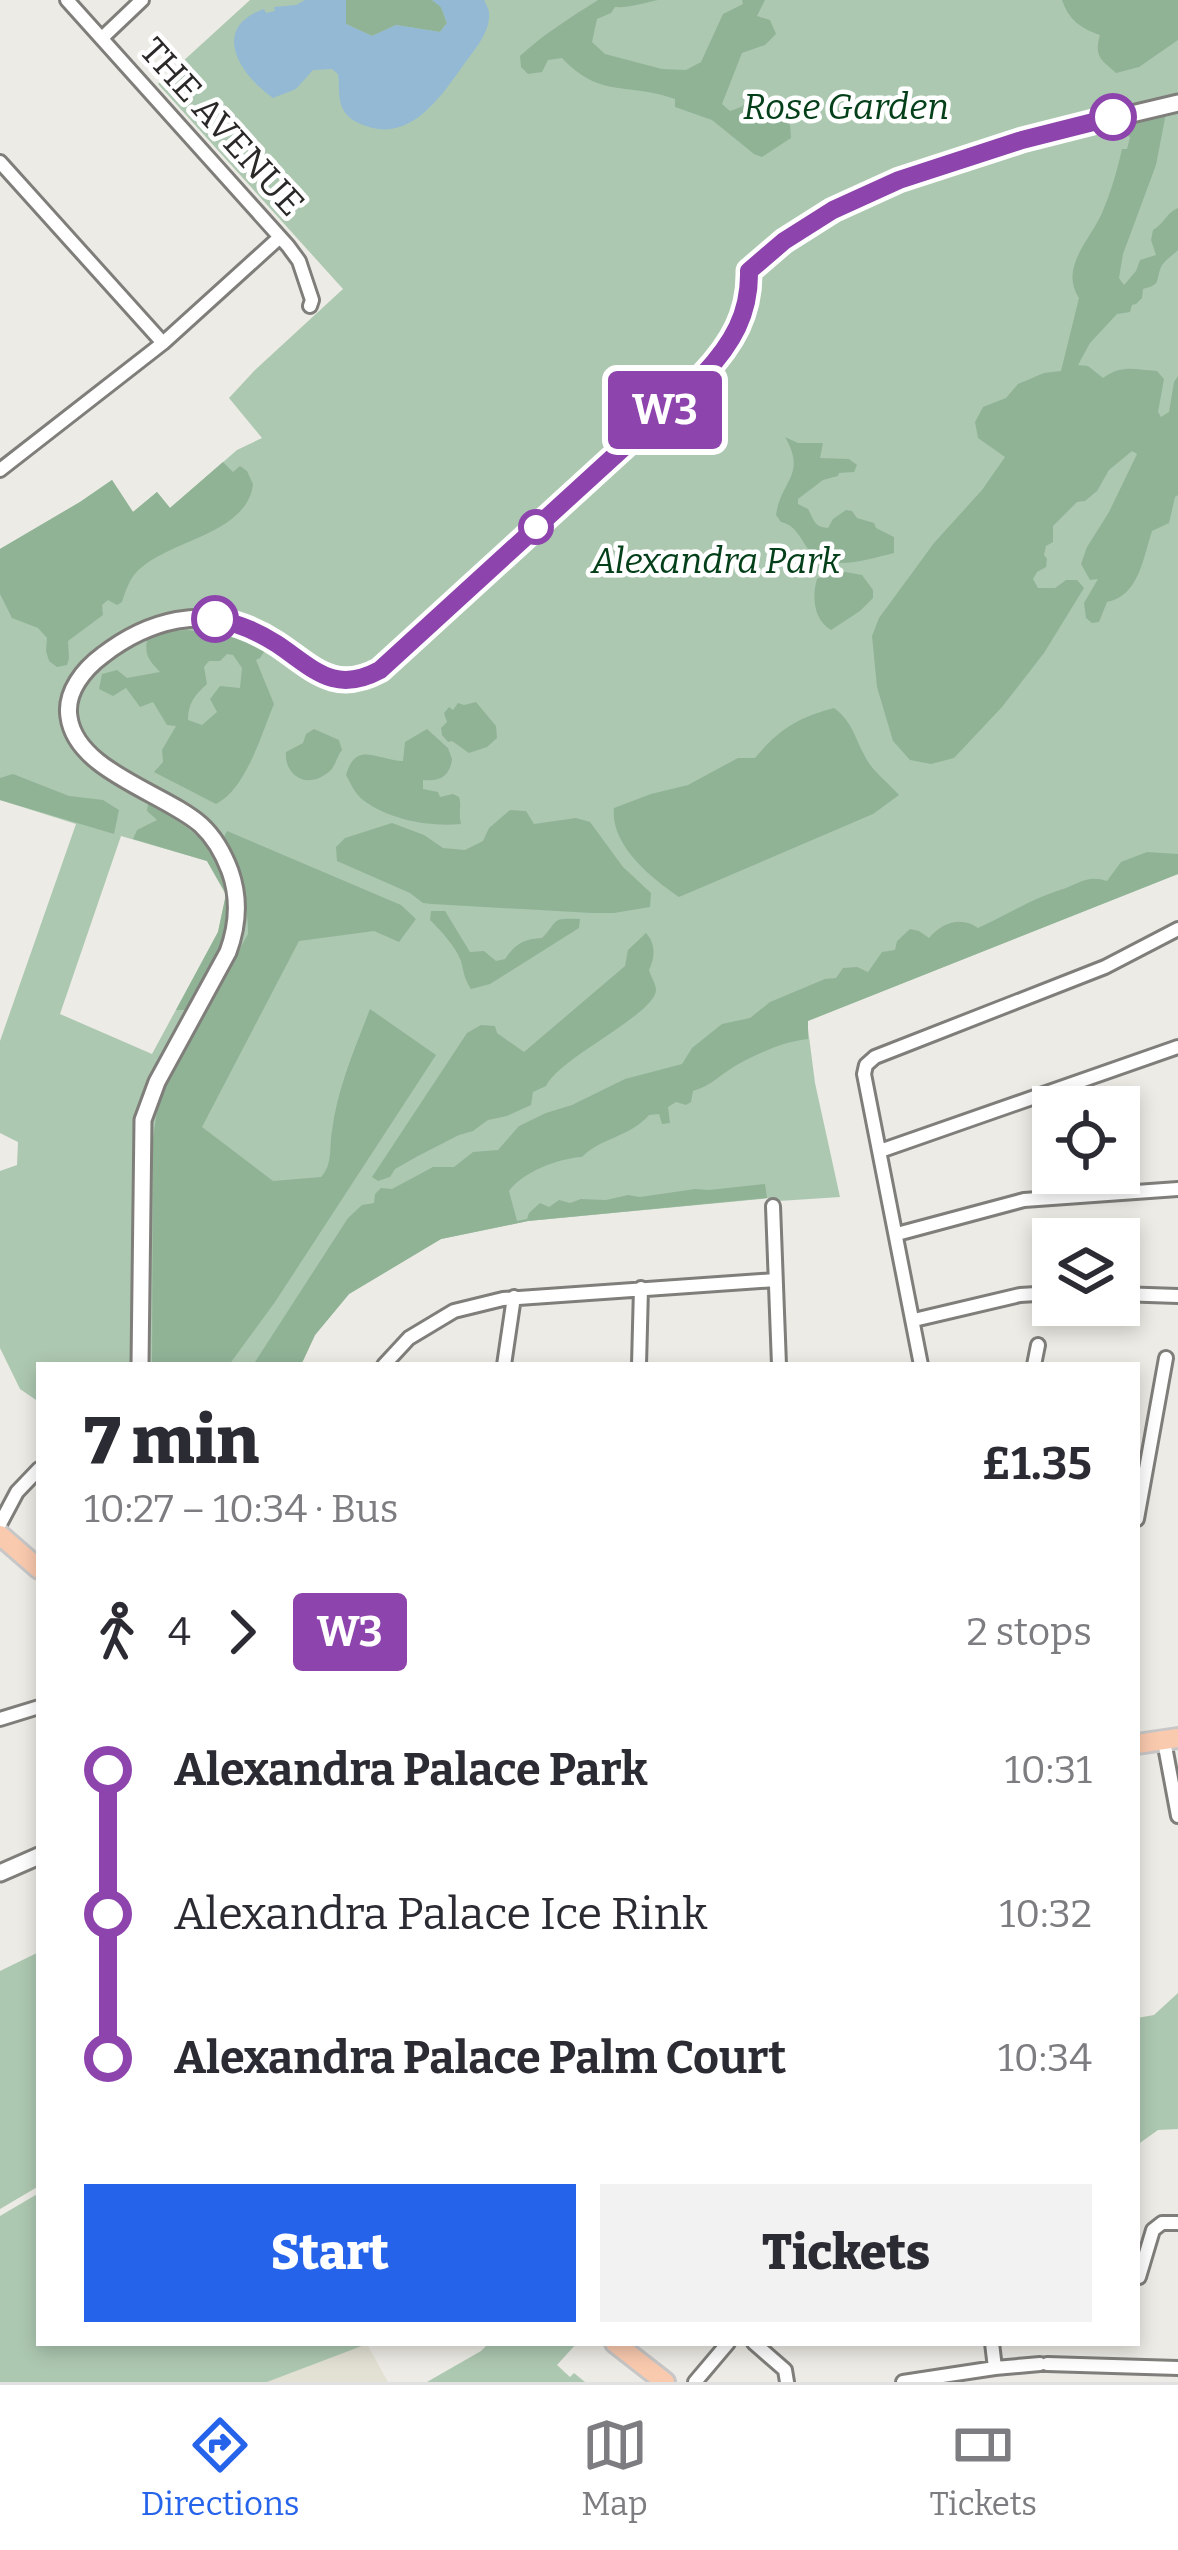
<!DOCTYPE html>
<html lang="en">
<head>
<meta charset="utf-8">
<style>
	body { margin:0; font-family:Bitter,serif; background:#f2f2f3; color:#2b2b33; height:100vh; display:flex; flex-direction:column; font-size:45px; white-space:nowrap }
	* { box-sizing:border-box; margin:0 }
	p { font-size:39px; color:#7c7c81 }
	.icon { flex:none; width:66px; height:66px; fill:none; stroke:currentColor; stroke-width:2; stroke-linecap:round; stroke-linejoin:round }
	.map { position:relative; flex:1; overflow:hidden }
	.details { position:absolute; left:36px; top:1362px; width:1104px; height:984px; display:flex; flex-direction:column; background:#fff; border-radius:0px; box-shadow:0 6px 18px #0003 }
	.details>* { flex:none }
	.badge { padding:0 24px; border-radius:9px; font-size:42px; line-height:78px }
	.tools { position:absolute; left:1032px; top:1086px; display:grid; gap:24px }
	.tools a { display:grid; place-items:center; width:108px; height:108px; border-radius:0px; background:#fff; box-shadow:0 6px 18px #0003; font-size:60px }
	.map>.badge { position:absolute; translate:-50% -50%; box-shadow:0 0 0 6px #fff }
	.legs { display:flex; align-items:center; gap:18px; height:132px; padding:0 48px; font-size:39px }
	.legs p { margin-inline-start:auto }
	.headline { display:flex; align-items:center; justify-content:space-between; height:204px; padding:0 48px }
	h1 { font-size:66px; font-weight:800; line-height:90px }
	.button { display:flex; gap:24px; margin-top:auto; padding:24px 48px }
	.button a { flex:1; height:138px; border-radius:0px; background:#2563eb; color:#fff; font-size:48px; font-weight:800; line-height:138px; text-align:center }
	.button a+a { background:#f2f2f3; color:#2b2b33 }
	ul { padding:0 48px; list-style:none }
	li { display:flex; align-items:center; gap:42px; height:144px; font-size:45px }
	li i { display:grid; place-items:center; width:18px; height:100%; margin:0 15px; background:currentColor }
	li i::after { content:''; width:30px; height:30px; margin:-15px; border:9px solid; border-radius:50%; background:#fff }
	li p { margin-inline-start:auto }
	li:first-child i { background:linear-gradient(#0000 50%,currentColor 0) }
	li:last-child i { background:linear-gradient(currentColor 50%,#0000 0) }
	.dock { display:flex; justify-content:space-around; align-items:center; height:168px; border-top:3px solid #e1e1e2; background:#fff; font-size:33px; color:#7c7c81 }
	.dock a { display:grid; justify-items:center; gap:6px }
	.dock .on { color:#2563eb }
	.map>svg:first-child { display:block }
	.built { fill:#e3e1d4 }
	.green { fill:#adc8b1; fill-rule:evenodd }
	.forest { fill:#90b396; fill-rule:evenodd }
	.water { fill:#93b9d5 }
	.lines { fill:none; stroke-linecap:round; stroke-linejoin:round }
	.minor-casing { stroke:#7f7e7a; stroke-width:18 }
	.tertiary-casing { stroke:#7f7e7a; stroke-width:21 }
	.primary-casing { stroke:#c8c7c7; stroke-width:24 }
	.minor { stroke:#fff; stroke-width:12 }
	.tertiary { stroke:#fff; stroke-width:15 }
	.primary { stroke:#facaaf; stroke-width:18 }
	.line-1-casing { stroke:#fff; stroke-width:27 }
	.line-1 { stroke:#8e44ad; stroke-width:18 }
	.stop-1-dot { fill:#fff; stroke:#8e44ad; stroke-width:6 }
	.labels { text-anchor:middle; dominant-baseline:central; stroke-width:9; stroke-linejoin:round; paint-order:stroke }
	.park-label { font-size:36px; font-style:italic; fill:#033f18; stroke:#fff }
	.street-label { font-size:36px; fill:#2a2927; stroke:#fff }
</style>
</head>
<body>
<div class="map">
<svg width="1178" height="2382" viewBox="0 0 1178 2382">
	<rect width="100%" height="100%" fill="#ecebe5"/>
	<path class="built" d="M367,2344L388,2382H267L285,2373Z"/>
	<path class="green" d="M250,0H1178V874L807,1021L815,1083L840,1197L779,1201L771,1198L528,1221L441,1239L349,1294L315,1335L301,1365H39V1402L20,1389L0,1348V1171L17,1165L18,1142L0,1133V1041L76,824L0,800V549L80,502L112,480L133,512L157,492L170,508L237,450L262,438L229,398L255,370L343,289L158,84ZM121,836L207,861L226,895L218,932L152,1054L60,1014Z
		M39,1952V2186L0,2209V1971Z
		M1178,1993V2129L1158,2130L1137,2145V2018L1154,2015Z
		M39,2193V2343L367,2344L267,2382H0V2216Z
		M489,2343H577L557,2365L570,2377L574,2373L585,2382H427L481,2351Z"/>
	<path class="forest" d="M346,0H432L441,7L447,23L440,32L396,25L372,36L346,24Z
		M598,0H658C644,3 629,8 615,7L611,13L597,19L592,42L605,54L662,69L686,70L701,62L723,14L743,4L742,0H765L757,16L770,20L776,34L765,45L742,53L722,104L730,111L741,107L756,95L778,99L789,109L791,138L762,157L754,154L712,120L675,107V99C628,82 600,99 562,58L548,60L542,72L528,74L521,67L520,56C544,34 571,17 598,0Z
		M1062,0H1178V40L1139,67L1116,73C1100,59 1094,56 1100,35C1080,28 1069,20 1062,0Z
		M1166,113L1156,165L1123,254L1119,278L1124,285L1136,271L1140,260L1156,255L1151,240L1153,230C1165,223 1166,213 1178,208V250C1173,255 1164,261 1161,267C1155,282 1162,284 1143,289L1142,298L1136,304L1132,305L1130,312L1117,314L1090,343L1078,365L1088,366L1103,378C1123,364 1135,370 1157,371L1164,379L1158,412L1161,417L1169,412L1174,382L1178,376V495L1175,497L1169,523L1152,531C1143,558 1139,596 1107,602L1099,622L1092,623L1086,618L1084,603L1098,579L1090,580L1081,564L1087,547L1109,512L1137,454L1132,451L1109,470L1097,491L1085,501L1077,502L1053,526V542L1046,546L1044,555L1047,559L1046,567L1037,572L1033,579L1038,588H1055L1066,580H1077L1084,588L1044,653L1002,707L954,758L931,764L910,760L893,741L877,687L872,636L879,618L934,543L982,490L1005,457L978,438L975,422L983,407L1006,398L1018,384L1044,373L1061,371L1079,298C1059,268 1090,240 1102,213C1111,192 1117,171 1122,149H1127L1130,137L1126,135L1127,123Z
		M785,437L798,443H823L820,458L849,459L857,465L854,472L839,473L838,476L823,480L798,499V504L808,509C814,520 814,527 828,528L833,519L846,510L852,511L857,518L874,523L876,528L894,537V553C868,559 827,574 808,549C799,536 796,526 781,522L776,515C781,480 807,475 785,437Z
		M223,462L233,472L240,466L247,471L253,484C247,537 162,540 134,575C128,583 125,593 122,602L117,605L108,600L102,605L103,615L68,641L69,658L67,665L57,667L49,661L46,651L47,638L38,628L12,618L0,594V549L80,502L112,480L133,512L157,492L170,508Z
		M835,570L862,575L873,590V598L860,611L831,630C813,619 812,596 817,579Z
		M186,630L234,634L266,649L260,658L256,660L274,704C261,735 246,789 216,804L154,772L163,762L162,750L176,726L167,725L153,702L140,707L126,688L113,696L99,689L102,674L117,670L127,678L160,672C151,662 144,657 147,640L166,632ZM227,654L233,655L242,668L240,688L220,686L210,699L217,712L202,725L188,720C188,703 195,695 207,684L204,667L209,661H220Z
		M476,702L496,726L497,738L487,747L469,753L452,741L448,742L442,735L441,728L447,722L444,713L449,707L453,710L458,703L464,705Z
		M834,708C855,723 856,745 871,766C879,776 890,785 899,795L873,814L679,897C651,878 610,845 614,808L651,794L688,785L738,758H755C778,730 799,717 834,708Z
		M314,729L339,740L342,750C335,759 336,768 326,774C306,789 284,775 286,752L303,743L306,734Z
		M427,729L448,748L452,759C450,776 440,782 423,780V789L438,792L440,797L453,794L459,797C462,805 458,812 461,824C430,827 389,820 363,800C355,794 351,784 346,775C356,740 377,760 403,761L405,742Z
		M13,774L69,796L103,800L119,810L114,834L0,800V778Z
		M148,804C204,831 251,877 225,944C217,967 201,989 189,1010H176L218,932L226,894L207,861L133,839L137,830L157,820L147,811Z
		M510,810L526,811L534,824L576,818L590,822L623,867L651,893L650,907L614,913H592L432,904L423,903L410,893L337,861L336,847L345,838L392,823L424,835L443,848L465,850L483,841L489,828Z
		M227,831L401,905L416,919L399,942L374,931L299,941L202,1127L273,1181L321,1177C333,1164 329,1148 332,1131C337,1089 355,1048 370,1009L436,1055L275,1302L229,1365H152L153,1138L158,1104L177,1061L248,934C249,900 235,871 222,841Z
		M1147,852L1178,854V874L808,1021V1039C785,1041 756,1054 735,1066C720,1075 711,1086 693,1091L691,1102L686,1105L676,1102L668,1107L670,1123L662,1124L659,1114L649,1115C630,1137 600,1138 582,1157C560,1158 522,1172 509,1191L517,1221L527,1219L529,1213L540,1203L549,1207L559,1200L570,1203L581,1199L606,1200L628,1195L640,1197L695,1189L709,1190L765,1184L767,1198L528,1221L441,1239L349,1294L315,1335L301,1365H253L348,1218L362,1205L374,1203L375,1194L381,1188L392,1189L433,1167H454L473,1152L498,1150L519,1126L546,1113L572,1105L625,1079L682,1064L692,1048L722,1024L750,1018L770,1002L825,979L836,978L843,968L857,967L868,972L882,952L895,950L897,941L910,929L919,931L929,938C942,922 962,916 978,928C1007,915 1029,900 1060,890C1077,885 1087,874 1107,881L1121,862Z
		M431,911H445L470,952L484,951L496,961L505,959C515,944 524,939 542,938C560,920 549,918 580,919L579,928L490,984L471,989C464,978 464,973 461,961C456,947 441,931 430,920Z
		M646,933C656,944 655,957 649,970C651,977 655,982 656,989C658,1013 560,1057 546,1086L533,1092L531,1105L507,1116L488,1120L473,1131L459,1135L418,1156L395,1169L390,1177L378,1181L372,1177L467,1033L481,1025L495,1026L497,1033L524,1052L625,966L628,950Z"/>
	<path class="water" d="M305,0H346V24L372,36L396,25L440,32L447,23L441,7L432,0H484C487,7 490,10 489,18C488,35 472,53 462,67C440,98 410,142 366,126C357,123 349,119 344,111C337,100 340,86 338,74L332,69L313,70L296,89L273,98C239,74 210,28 264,9L266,13L275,11L274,7L296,5Z"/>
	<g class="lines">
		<defs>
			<path id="minor" d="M67,0L288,246L299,261L312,300L310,306
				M102,38L142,0
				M0,162L163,343
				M0,470L163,343L280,237
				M880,1151L1178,1047
				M773,1206L779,1365
				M897,1234L1024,1200L1178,1189
				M1119,1294L1178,1296
				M914,1320L1020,1295L1053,1293
				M384,1365L409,1338L454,1311L503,1299L775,1280
				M504,1365L514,1297
				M639,1365L641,1288
				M921,1365L864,1074L866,1065L875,1057L1105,967L1178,929
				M1034,1365L1038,1345
				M1137,1519L1166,1358
				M0,1524L17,1492L39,1469
				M0,1719L39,1707
				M1164,1741L1178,1816
				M1139,2277L1153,2230L1162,2223H1178
				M754,2343L785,2370L787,2382
				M992,2343L995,2368
				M1047,2364L1178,2368
				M695,2382L728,2343
				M903,2382L995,2368L1040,2364"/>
			<path id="tertiary" d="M140,1365L143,1120L157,1082L228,952C238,925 240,899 230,871C224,855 214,837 201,825C165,793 76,771 69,717C65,692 84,669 103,655C147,621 205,604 257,632C301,655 326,699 380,671L703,375C732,344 749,314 749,271L784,241L833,210L899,180L1022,140L1178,103
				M0,1873L39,1856"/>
			<path id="primary" d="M0,1535L39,1569
				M1137,1744L1178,1738
				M615,2343L665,2382"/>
		</defs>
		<use href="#minor" class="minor-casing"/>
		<use href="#tertiary" class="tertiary-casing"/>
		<use href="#primary" class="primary-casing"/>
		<use href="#minor" class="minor"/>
		<use href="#tertiary" class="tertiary"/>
		<use href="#primary" class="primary"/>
	</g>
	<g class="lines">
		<defs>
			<path id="line-1" d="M215,619C238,623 257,631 277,644C313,668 334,695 380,670L703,375C732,344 750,314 749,271L784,241L833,210L899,180L1022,140L1113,117"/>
		</defs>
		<use href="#line-1" class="line-1-casing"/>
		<use href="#line-1" class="line-1"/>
	</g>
	<g class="stop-1-dot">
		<circle cx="1113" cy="117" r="21"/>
		<circle cx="536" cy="527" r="15"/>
		<circle cx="215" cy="619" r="21"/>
	</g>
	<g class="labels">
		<g class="park-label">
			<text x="846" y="107">Rose Garden</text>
			<text x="716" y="561">Alexandra Park</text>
		</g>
		<g class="street-label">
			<text transform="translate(222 127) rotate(48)">THE AVENUE</text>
		</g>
	</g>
</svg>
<div class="tools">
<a><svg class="icon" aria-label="locate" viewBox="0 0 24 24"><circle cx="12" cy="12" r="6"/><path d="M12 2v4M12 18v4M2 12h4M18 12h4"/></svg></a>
<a><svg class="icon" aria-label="layers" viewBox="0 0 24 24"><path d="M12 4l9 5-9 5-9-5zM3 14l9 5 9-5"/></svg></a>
</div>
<b class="badge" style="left:665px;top:410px;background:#8e44ad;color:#fff">W3</b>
<section class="details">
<div class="headline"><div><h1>7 min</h1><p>10:27 – 10:34 · Bus</p></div><b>£1.35</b></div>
<div class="legs"><svg class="icon" aria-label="walk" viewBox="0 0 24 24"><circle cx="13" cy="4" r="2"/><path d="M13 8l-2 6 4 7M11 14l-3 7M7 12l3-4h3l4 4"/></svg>4<svg class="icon" aria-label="forward" viewBox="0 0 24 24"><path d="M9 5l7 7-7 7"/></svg><b class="badge" style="background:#8e44ad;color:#fff">W3</b><p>2 stops</p></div>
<ul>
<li><i style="color:#8e44ad"></i><b>Alexandra Palace Park</b><p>10:31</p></li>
<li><i style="color:#8e44ad"></i><span>Alexandra Palace Ice Rink</span><p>10:32</p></li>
<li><i style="color:#8e44ad"></i><b>Alexandra Palace Palm Court</b><p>10:34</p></li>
</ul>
<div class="button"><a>Start</a><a>Tickets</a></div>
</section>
</div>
<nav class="dock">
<a class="on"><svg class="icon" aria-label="directions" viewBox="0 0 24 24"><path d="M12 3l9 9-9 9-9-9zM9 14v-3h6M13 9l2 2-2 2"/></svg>Directions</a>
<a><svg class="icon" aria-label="map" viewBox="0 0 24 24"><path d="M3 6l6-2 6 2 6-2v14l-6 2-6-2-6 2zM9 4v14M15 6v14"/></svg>Map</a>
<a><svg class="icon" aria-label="tickets" viewBox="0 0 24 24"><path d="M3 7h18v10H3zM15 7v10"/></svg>Tickets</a>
</nav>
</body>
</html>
